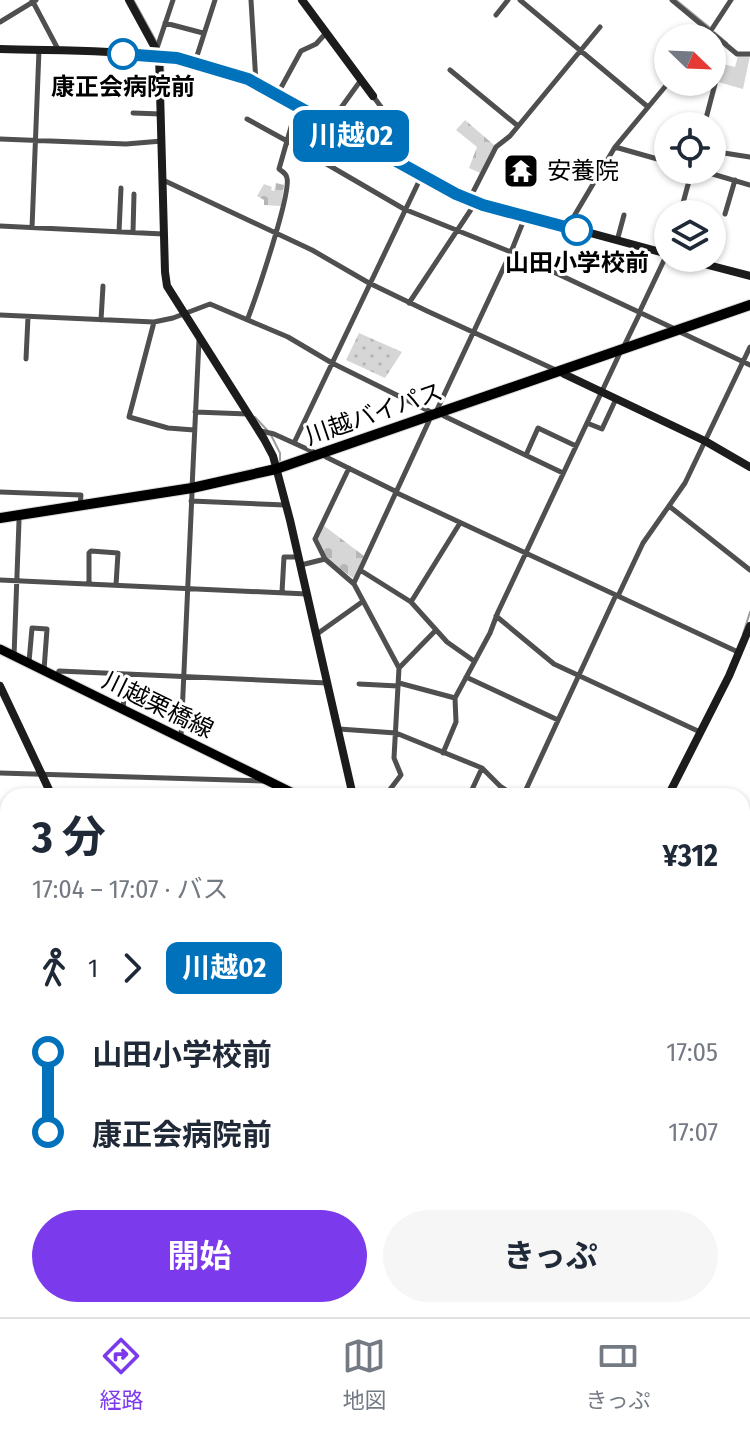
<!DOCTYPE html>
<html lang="ja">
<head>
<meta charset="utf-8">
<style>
	body { margin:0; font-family:"Fira Sans Condensed","Noto Sans JP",sans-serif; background:#f6f6f7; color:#1f2937; height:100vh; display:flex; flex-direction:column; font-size:30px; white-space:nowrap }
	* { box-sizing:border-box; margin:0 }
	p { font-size:26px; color:#747a83 }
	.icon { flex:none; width:44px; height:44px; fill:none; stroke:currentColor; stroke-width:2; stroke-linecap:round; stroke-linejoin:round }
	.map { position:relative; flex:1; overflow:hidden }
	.drawer { position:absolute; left:0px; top:788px; width:750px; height:530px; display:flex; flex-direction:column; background:#fff; border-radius:24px 24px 0 0; box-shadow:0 2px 6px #0004 }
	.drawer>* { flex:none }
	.badge { padding:0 16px; border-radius:12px; font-size:28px; line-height:52px }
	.needle { width:52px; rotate:113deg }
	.tools { position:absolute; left:654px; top:24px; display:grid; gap:16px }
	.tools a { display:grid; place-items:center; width:72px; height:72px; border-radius:50%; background:#fff; box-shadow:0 2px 6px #0004; font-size:40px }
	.map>.badge { position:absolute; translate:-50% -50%; box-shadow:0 0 0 4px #fff }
	.legs { display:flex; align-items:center; gap:12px; height:88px; padding:0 32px; font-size:26px }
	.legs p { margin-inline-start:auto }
	.headline { display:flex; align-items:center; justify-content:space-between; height:136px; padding:0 32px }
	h1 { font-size:44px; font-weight:700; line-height:60px }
	.action { display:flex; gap:16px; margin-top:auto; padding:16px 32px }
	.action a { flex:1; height:92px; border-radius:48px; background:#7c3aed; color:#fff; font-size:32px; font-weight:700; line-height:92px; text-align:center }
	.action a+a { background:#f6f6f7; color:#1f2937 }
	ul { padding:0 32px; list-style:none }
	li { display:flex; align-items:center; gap:28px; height:80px; font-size:30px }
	li i { display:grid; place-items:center; width:12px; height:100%; margin:0 10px; background:currentColor }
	li i::after { content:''; width:20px; height:20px; margin:-10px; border:6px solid; border-radius:50%; background:#fff }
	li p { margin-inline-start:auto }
	li:first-child i { background:linear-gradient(#0000 50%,currentColor 0) }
	li:last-child i { background:linear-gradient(currentColor 50%,#0000 0) }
	.tab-bar { display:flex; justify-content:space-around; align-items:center; height:112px; border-top:2px solid #e0e1e3; background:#fff; font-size:22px; color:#747a83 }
	.tab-bar a { display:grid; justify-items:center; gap:4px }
	.tab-bar .current { color:#7c3aed }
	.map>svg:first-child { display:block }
	.green { fill:#d6d6d6 }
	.cemetery { fill:url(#cemetery-stones) }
	.park { fill:url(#park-dots) }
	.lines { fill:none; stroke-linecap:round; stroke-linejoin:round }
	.stream { stroke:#9d9d9d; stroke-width:2 }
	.primary-casing { stroke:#dbdbdb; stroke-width:11 }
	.highway-casing { stroke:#dbdbdb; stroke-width:12 }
	.street { stroke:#4f4f4f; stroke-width:5 }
	.secondary { stroke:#1c1c1c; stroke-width:8 }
	.primary { stroke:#000; stroke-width:9 }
	.highway { stroke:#000; stroke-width:10 }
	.line-1-casing { stroke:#fff; stroke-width:18 }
	.line-1 { stroke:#0072bc; stroke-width:12 }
	.stop-1-dot { fill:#fff; stroke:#0072bc; stroke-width:4 }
	.labels { text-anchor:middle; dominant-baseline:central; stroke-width:6; stroke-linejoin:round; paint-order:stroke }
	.stop-label { font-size:24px; font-weight:bold; fill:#000; stroke:#fff }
	.poi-label { font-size:24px; fill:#000; stroke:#fff; text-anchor:start }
	.street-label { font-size:24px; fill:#000; stroke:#fff }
</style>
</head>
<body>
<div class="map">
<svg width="750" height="1317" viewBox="0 0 750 1317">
	<defs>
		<pattern id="cemetery-stones" width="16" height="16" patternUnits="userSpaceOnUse" patternTransform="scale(2)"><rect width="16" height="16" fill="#d6d6d6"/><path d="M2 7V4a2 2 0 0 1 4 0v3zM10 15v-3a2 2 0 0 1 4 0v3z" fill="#b6b6b6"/></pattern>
		<pattern id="park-dots" width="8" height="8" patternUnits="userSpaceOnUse" patternTransform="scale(2)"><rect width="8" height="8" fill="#d6d6d6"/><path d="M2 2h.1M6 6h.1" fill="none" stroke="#b6b6b6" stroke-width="1.8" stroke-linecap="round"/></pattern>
	</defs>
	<rect width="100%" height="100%" fill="#fff"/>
	<path class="green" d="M738,56H750L743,89L718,82L723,64L735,67Z"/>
	<path class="cemetery" d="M465,120L494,145L480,173L469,168L477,147L456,130Z
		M276,183L284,185L281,206L264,205V200L257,196L264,184L272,187L271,190L274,191Z
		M323,525L364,556L354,579L326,558L316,539Z"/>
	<path class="park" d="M359,333L402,352L385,378L346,360Z"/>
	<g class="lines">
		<path class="stream" d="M676,0L709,27
			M134,1L156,41
			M714,32L727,43
			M163,62L164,92
			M255,417L267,430
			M271,435L280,453V462
			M743,634L750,612
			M325,1310H332
			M11,1317L12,1310"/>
		<defs>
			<path id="primary" d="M0,649L299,796
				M742,1013L750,1016"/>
			<path id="highway" d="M0,518L192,488L276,469L750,305"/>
		</defs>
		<use href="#primary" class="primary-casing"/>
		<use href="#highway" class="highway-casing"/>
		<path class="street" d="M32,0L59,51
			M251,0L256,83
			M520,0L648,107
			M672,0L737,54H750
			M496,15L508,0
			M0,22L36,0
			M165,23L203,33
			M706,38L731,0
			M157,48L173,0
			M195,62L215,0
			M450,70L518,126
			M131,87L160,88
			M277,95L301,51L316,44L326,33
			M373,96L398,130
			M133,113L161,114
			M247,119L287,141L279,169C283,172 286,173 287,178C291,195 256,297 248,318
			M330,123L361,80
			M704,126L715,84
			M0,139L126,144L162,141
			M712,146L724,153L750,157
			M615,147L668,162
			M699,170L750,185
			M163,180L312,250L369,283L427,311L558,371
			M469,200L496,147L510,136L600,27
			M680,214L692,170
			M725,214L735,180
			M525,217L511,252L675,329
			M0,226L163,234
			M32,228L39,50
			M567,228L615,147L669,82
			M119,232L121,188
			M133,232L134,194
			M617,241L624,215
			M409,303L476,202
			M639,313L667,254
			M0,315L154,322L173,318L210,304L288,337L332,363L435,414L511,252L404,209L287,141L297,106
			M101,320L103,286
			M154,322L129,417L168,428L194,430
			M682,333L750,365
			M623,348L640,313
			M26,359L28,317
			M195,412L248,414
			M444,416L563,473
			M587,423L602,429L616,399
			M261,431L274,434L318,454
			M294,443L422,175
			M526,455L538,428L576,446
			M326,457L397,492
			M349,468L315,539L325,559L354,584L399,668L394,758L401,775L385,796
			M192,488L199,340
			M0,492L81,495L80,505
			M397,493L738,652
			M191,501L285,505
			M669,506L750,570
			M301,565L325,559
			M360,570L411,602L447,642L474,661
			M0,580L307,594
			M354,583L429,421
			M89,584V553L91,551L118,553L116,585
			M282,592L284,557H298
			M618,596L643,543L685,483L750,347
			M411,602L460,523
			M496,616L554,664L700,732
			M317,634L362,602
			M14,656L19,521
			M29,662L32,628L47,629L44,670
			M399,668L436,630
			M57,676L59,671L327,683
			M466,677L558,720
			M399,683L455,698
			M359,684L398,686
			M123,709L126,674
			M339,729L396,733L482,768L500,786L515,796
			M181,738L192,493
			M443,753L456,722L455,698L490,633L498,612L619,355
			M0,773L264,781
			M469,796L482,768
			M523,796L616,595
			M742,859L750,843
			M0,861H8
			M742,871L750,875
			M742,899L750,903
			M0,949L8,950
			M0,1038H8
			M0,1126H8
			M742,1168L750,1152
			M0,1214L8,1215
			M742,1260L750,1264
			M0,1302H8
			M234,1310L333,1315"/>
		<path class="secondary" d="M129,0L159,55L165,272L167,286L264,439L273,456L290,520L353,796
			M302,0L373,96
			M0,49C85,52 178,46 256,83L469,200L668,254
			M681,258L750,276
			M564,374L705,441L750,467
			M0,686L52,796
			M668,796L729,676L750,626
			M293,1310L297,1317
			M452,1317L454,1310"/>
		<use href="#primary" class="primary"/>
		<use href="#highway" class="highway"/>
	</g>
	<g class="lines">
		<defs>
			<path id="line-1" d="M123,54L177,58L248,79L456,194L483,205L577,230"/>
		</defs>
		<use href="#line-1" class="line-1-casing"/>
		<use href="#line-1" class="line-1"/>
	</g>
	<defs>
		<symbol id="temple-square" viewBox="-11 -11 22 22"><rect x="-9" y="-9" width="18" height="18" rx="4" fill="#000" stroke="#fff"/><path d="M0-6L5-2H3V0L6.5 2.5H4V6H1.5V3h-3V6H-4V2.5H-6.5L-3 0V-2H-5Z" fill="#fff"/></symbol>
	</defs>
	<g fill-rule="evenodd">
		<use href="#temple-square" x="501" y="151" width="40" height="40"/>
	</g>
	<g class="stop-1-dot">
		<circle cx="123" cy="54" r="14"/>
		<circle cx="577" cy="230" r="14"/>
	</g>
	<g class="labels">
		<g class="stop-label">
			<text x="123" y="87">康正会病院前</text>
			<text x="577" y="263">山田小学校前</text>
		</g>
		<g class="poi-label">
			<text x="547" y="171">安養院</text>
		</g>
		<g class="street-label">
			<text transform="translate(374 414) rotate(-19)">川越バイパス</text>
			<text transform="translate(158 705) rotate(26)">川越栗橋線</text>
		</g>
	</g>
</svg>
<div class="tools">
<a><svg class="needle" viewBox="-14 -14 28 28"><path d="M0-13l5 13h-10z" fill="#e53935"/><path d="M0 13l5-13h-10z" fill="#747a83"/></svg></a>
<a><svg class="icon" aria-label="locate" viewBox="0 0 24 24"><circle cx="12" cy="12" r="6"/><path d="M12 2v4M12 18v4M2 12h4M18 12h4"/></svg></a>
<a><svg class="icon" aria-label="layers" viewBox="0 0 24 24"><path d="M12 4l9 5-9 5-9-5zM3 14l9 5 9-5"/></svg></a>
</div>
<b class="badge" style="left:351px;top:136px;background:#0072bc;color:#fff">川越02</b>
<section class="drawer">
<div class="headline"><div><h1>3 分</h1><p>17:04 – 17:07 · バス</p></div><b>¥312</b></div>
<div class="legs"><svg class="icon" aria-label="walk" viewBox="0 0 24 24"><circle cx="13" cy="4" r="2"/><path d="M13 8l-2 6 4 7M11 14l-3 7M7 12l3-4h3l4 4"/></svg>1<svg class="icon" aria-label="forward" viewBox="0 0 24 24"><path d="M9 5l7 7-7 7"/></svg><b class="badge" style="background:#0072bc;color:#fff">川越02</b></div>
<ul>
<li><i style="color:#0072bc"></i><b>山田小学校前</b><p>17:05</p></li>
<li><i style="color:#0072bc"></i><b>康正会病院前</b><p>17:07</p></li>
</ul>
<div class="action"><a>開始</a><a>きっぷ</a></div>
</section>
</div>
<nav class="tab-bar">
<a class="current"><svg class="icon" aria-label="directions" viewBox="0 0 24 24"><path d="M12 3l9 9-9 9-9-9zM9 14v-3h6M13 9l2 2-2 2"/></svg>経路</a>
<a><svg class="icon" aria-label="map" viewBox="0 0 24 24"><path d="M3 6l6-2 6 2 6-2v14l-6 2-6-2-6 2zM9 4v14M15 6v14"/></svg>地図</a>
<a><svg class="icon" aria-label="tickets" viewBox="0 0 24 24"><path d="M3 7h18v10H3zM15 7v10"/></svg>きっぷ</a>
</nav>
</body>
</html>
